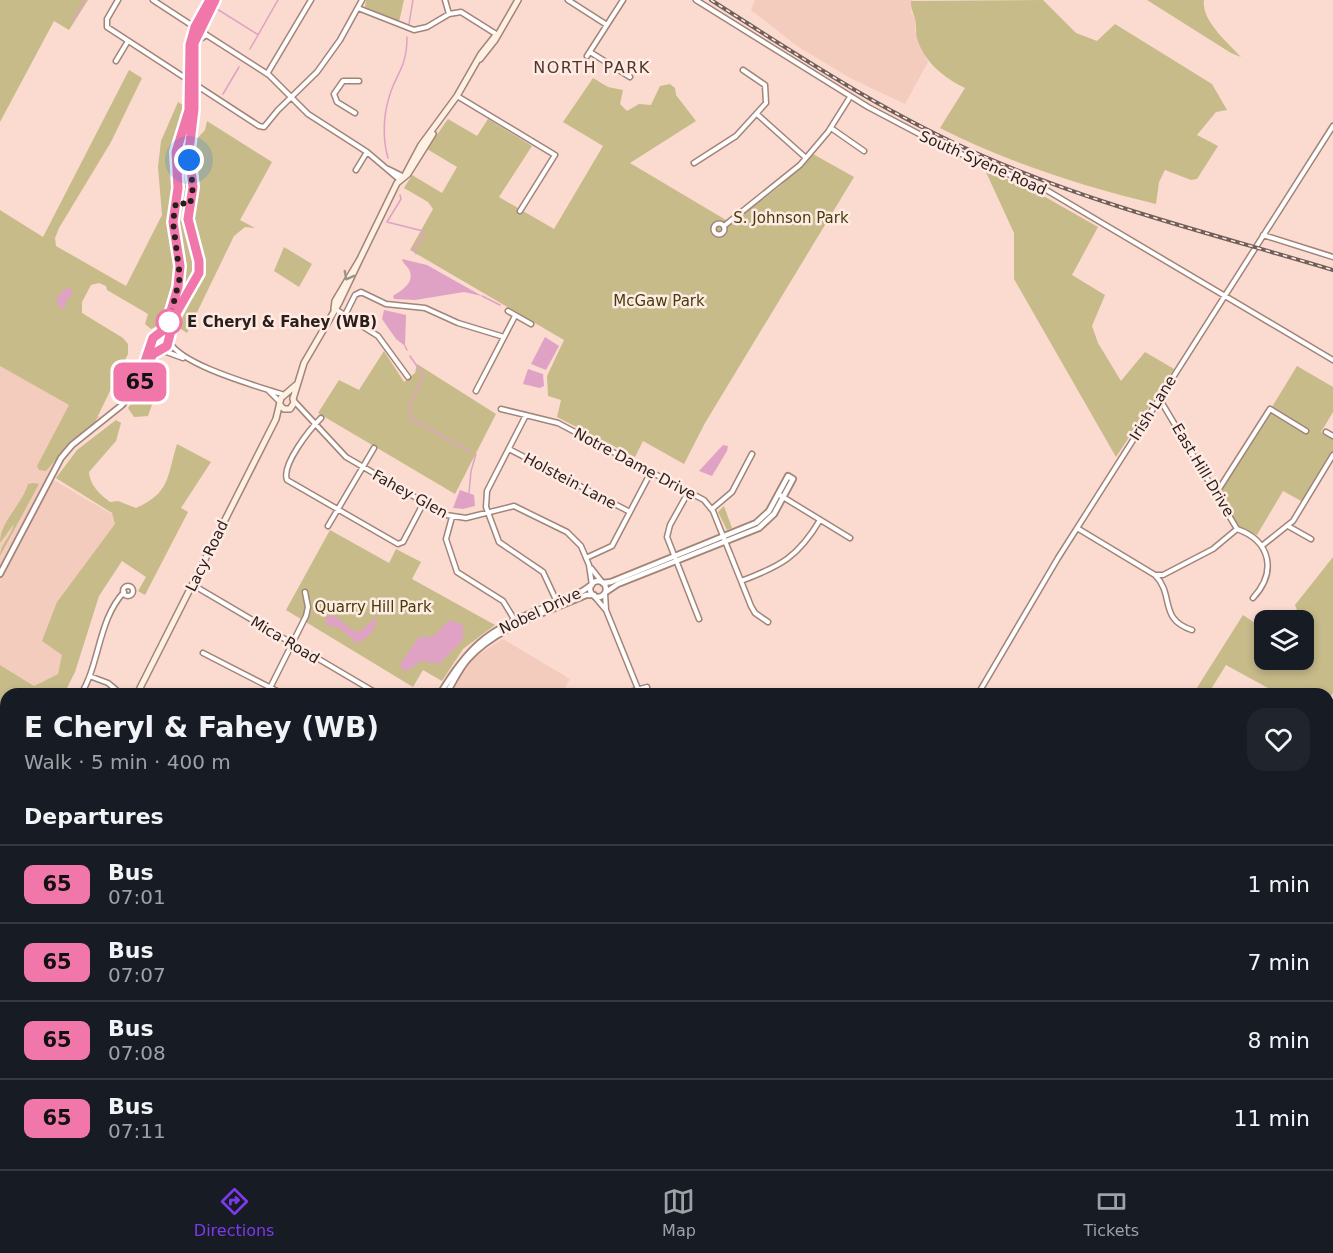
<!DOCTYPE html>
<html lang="en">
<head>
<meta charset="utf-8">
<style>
	body { margin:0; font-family:"DejaVu Sans",sans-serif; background:#20242c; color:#f1f3f6; height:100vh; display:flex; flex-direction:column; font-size:22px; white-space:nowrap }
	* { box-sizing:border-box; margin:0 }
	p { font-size:20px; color:#9ea1a6 }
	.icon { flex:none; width:33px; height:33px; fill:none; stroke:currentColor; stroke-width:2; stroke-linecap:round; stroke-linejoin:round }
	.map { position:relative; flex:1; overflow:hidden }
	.sheet { position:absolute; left:0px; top:688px; width:1334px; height:482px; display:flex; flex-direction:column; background:#171b24; border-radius:18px 18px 0 0; box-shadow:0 3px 9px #0003 }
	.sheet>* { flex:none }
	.badge { padding:0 12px; border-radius:9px; font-size:21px; line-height:39px }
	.controls { position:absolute; left:1254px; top:610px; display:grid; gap:12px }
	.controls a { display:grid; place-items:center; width:60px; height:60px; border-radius:12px; background:#171b24; box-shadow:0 3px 9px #0003; font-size:30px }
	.you { position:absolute; width:30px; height:30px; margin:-15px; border:4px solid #fff; border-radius:50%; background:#1a73e8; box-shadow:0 0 0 9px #1a73e833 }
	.map>.badge { position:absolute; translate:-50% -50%; box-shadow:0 0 0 3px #fff }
	h2 { padding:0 24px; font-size:22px; line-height:54px }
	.round { display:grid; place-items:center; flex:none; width:63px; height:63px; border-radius:18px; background:#20242c }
	.headline { display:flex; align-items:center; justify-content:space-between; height:102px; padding:0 24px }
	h1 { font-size:28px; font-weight:700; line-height:45px }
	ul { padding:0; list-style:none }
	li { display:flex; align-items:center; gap:18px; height:78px; padding:0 24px; border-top:2px solid #363941 }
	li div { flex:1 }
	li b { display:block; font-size:22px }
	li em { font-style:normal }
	li .badge { min-width:66px; font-weight:700; text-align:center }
	.menu { display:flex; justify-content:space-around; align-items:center; height:84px; border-top:2px solid #363941; background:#171b24; font-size:16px; color:#9ea1a6 }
	.menu a { display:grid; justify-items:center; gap:3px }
	.menu .active { color:#7c3aed }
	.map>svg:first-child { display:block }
	.built { fill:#f4ccbd }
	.green { fill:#c7bb8a }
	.water { fill:#dfa2c4 }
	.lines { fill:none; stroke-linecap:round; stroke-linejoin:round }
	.stream { stroke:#dfa2c4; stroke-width:1.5 }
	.minor-casing { stroke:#a28479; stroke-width:7 }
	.tertiary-casing { stroke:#a28479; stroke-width:8 }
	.secondary-casing { stroke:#a28479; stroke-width:8 }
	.minor { stroke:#fff; stroke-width:4 }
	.tertiary { stroke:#fff; stroke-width:4.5 }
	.secondary { stroke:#fef0e2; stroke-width:5 }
	.rail-casing { stroke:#725f59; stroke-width:4 }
	.rail { stroke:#ffebe4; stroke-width:1.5; stroke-dasharray:4.5; stroke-linecap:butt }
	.oneway { stroke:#9f9288 }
	.line-casing { stroke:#fff; stroke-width:14 }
	.line { stroke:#f177aa; stroke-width:9 }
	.walk { stroke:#2a1e1a; stroke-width:6; stroke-dasharray:0 10.8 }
	.stop-dot { fill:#fff; stroke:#f177aa; stroke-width:3 }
	.labels { text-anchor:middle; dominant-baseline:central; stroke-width:5; stroke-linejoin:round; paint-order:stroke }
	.street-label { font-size:15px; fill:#2a1e1a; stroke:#ffebe4 }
	.park-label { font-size:15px; fill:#473c09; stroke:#ffebe4 }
	.stop-label { font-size:15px; font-weight:bold; fill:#2a1e1a; stroke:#ffebe4; text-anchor:start }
	.neighbourhood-label { font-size:16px; letter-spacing:1.5px; fill:#4f362d; stroke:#ffebe4 }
</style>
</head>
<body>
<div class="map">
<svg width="1333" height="1169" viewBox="0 0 1333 1169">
	<rect width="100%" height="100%" fill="#fbdacf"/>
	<path class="built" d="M755,0H913L911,12L916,21L915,31L928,62L905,104L850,78L797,46L751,10Z
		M0,365L69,405L104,418L65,449L55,462L0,568Z
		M52,479L120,519L57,602L63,655L58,674L34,686L0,665V580Z
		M503,639L570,679L562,694H448L471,659Z
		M390,1164H464L461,1169H398Z"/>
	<path class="green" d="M0,0H88L69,30L54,21L0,122Z
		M366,0H404L399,22L365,7Z
		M1043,0L1076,33L1097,41L1115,24L1212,84L1227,110L1216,112L1197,135L1218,146L1197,179L1191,180L1165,170L1159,182L1156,204C1081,186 1009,163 940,128L965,88C944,78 924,62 917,38C915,32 917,25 915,19C913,12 911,9 911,1Z
		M1147,0H1204C1201,20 1228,43 1241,57L1231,53Z
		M129,70L142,78L111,142L59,228L55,238L56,246L126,286L162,215L158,167L161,141L178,102L186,107L173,157L176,185L171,228L175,277L159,325L151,329L145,324L148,314L107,290L106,286L99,283L91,285L82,302V313L123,338L128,344V354L95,422L65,449L46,471L39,470L37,466L69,405L0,366V210L43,237Z
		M593,78L608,87L623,90L620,104L627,111L639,104L651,105L660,86L670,84L675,88L676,95L696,121L630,163L731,223L779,187L813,154L854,177L705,423L684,464L643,441L635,457L557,417L561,400L548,396L547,376L564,340L410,250L433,209L428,202L404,188L412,175L442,193L457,167L427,149L448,119L477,136L488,119L532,146L499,197L554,229L603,146L563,122Z
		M207,121L272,162L240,220L255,228L245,227L234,236L187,333L178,327L204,273L202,254L193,221L198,185L194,142L205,130Z
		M187,123V155L191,184L187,201L178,197L177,154Z
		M985,170L1033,190L1098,227L1072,275L1105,295L1092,326L1098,343L1121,381L1145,352L1174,369L1116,457L1014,279V233Z
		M179,205L188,210C184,233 202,254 196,274C192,289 180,302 173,315L182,273L175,220L176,207Z
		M284,247L312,264L299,287L274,271Z
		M384,351L404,382L415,373L417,364L496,414L455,494L318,413L339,380L359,390Z
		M1297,366L1333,387V412L1321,432L1333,439V451L1303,502L1283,491L1257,535L1238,527L1220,492Z
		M140,391L154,399L148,416L134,417L128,408Z
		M116,420L121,423L116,441L89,472C90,486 100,494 110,502L118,501L136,508C170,493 167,477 177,444L211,462L181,508L188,512L145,595L138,591L146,577L122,561L99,596L75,672L64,694H6V737L0,754V665L34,686L58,674L62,655L42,641L57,602L115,524L112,513L56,478L77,450Z
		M33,483L39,484L0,556C0,544 11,537 14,524L0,543C0,521 22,505 28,484Z
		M724,506L732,528L727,530L718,512Z
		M330,530L389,563L396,549L421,562L412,579L495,625L463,649L442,681L423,670L413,687L286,610Z
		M1333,557V693L1328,700V694H1279L1226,665L1208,694H1193L1243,615L1264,629V660H1304V621H1301L1295,605Z
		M0,839L6,843V929L0,933Z
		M0,1018L6,1019V1087L0,1083Z
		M70,1164H136L129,1169H70Z
		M481,1164H640L637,1169H490Z
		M851,1164H981L979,1169H860Z"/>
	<path class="water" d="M402,259L427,265L482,296L464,292L415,300L394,299L393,296C400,291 414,284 410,272C409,267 403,264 402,259Z
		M69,288L72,289V296L68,298L64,309L60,308L56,300L62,291Z
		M384,310L406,315L405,346L396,339L382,319Z
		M545,337L559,346L546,370L531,364Z
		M153 369a7 7 0 1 1 14 0a7 7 0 1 1-14 0Z
		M528,369L543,374L544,386L540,388L523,384Z
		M723,445L728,446L727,451L712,476L699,471Z
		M460,490L474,495L475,506L463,509L453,508Z
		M326,616H335L352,630L359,632L377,617C376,629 368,640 356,643L340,628L326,625Z
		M450,620L463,625V640L440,663C414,663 430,655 407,671L402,669L400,664L419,637H432Z
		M6,968V1010H0V971Z"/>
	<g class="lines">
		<path class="stream" d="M217,9L257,34
			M73,20L85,0
			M409,24L413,0
			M250,49L278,0
			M223,94L239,67
			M388,158C383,141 383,119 388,101C394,75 407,70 407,37
			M400,195L401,199L387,222L423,231L424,234L415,248L416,254
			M482,296L500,305
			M405,346L407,350
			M410,356L423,375L409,408L412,419L469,451
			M469,493L471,471L476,454
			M0,928L3,929
			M0,930L2,931"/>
		<defs>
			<path id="minor" d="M118,0L107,19V27L259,126L264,127L278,110L317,72L340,40L362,0
				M153,0L199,30
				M445,0L449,14
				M568,0L607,25
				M696,0L868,107L940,145L1048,191L1333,360
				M358,8L414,30L427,27L449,14L461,12L496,34
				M205,34L269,75L308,114L367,152L400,180
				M590,52L630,77
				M587,56L623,0
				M116,61L128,41
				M267,74L311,0
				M457,96L555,155L520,211
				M355,113L337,102L334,94L343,81H359
				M758,115L806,158
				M831,128L864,151
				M694,163L736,136L766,103L765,85L743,70
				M388,169L404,177
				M356,170L367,152
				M176,202L190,205
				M713.5 229a5.5 5.5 0 1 1 11 0a5.5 5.5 0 1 1-11 0Z
				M724,226L800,165L828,132L850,97
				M1263,235L1333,257
				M335,309L378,336L408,377
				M508,311L531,324
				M345,315L355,295L361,292L386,304L425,308L458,323L504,337
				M169,341C180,365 257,386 284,395
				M161,350L183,358
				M268,390L279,401
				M476,391L515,316
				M1159,398L1237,529C1271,541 1277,572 1253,598
				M294,401L346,457L446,515L466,518L514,506L567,532L581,546L589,565L592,585
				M501,409L558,423L704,500L713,511L751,606L755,613L768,622
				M526,415L487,491L486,507L499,542L543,572L557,602
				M321,418C310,429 281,465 287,480L398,544L403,542L424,502
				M1326,432L1333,436
				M509,449L630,512
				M689,491L670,525L667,537L699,619
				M1217,492L1270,409L1306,431
				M778,494L850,538
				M712,509L732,492L752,454
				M452,517L446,539L457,572L503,601L516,622
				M328,526L374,448
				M1288,526L1311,539
				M1077,528L1155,575C1175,595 1158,619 1192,630
				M1263,545L1293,521L1333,455
				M586,558L612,546L651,472
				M591,568L602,582
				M1156,575H1163L1213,549L1237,529
				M741,581C781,566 798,557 820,520
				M193,585L378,694
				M123 591a5 5 0 1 1 10 0a5 5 0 1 1-10 0Z
				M605,593L606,610L640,694
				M594,596L605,609
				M203,653L283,694
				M92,677L108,683L121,694
				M81,694C100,663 98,620 124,592
				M267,694L306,616L308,607L305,592
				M622,694L647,687
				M978,694L1058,558L1333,126
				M0,830L6,834
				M0,834L6,838
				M1328,1015L1333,1018
				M0,1121L6,1124
				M277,1164L285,1169
				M138,1169L145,1164
				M728,1169L730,1164
				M820,1169L823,1164
				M1154,1169L1156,1164"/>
			<path id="tertiary" d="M196,41L206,35
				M140,376L153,338L166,328L178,287L180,260L173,223L178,188L176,152L189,110L192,37L210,0
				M0,574L61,458L72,445L122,405L141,380L153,354L167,346L175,315L199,273V261L188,219L193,187L189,151L194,109V43L215,0
				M590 589a8 8 0 1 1 16 0a8 8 0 1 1-16 0Z
				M603,583L611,582L756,523L769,511L788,476L793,479L774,514L759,528L618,584L606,592
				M440,694C467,649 486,631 536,611C555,603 575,598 591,585
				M446,694C453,683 459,669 468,659C497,627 547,612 586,595H594"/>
			<path id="secondary" d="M480,59L495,40L518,0
				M404,177L421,145L457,96L481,54L496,35
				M360,259L397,183L408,174L433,134
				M293,399L304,363L339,303L360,259L335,301L334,309
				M280,405L284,409H290L294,403L293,398
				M137,694L276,419L281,398L296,385
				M2,951L6,943
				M347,1164L353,1169"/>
		</defs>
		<use href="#minor" class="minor-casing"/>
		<use href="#tertiary" class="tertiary-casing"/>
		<use href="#secondary" class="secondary-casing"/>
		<use href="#minor" class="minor"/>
		<use href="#tertiary" class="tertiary"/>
		<use href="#secondary" class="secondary"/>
		<defs>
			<path id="rail" d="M711,0C799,56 886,114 983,156C1095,205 1216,235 1333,270"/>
		</defs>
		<use href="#rail" class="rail-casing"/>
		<use href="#rail" class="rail"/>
	</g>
	<defs><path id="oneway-chevron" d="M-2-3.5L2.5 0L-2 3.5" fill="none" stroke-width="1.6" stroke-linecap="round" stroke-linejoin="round" transform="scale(1.5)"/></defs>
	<use class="oneway" href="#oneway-chevron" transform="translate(348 276) rotate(118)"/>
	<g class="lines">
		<defs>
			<path id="line" d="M210,0L195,27L190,45L189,110L176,152L178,188L173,222L180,266L178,287L166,328L153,338L137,385L153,354L167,346L175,315L199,273V261L188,219L193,187L189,151L194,109V43L215,0"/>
		</defs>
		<use href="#line" class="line-casing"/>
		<use href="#line" class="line"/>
		<path class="walk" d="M169,322L180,277L173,222L176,202L190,205L193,187L189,160"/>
	</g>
	<circle class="stop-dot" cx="169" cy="322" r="12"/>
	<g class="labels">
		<g class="street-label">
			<text transform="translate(983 163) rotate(24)">South Syene Road</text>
			<text transform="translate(1153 408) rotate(-58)">Irish Lane</text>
			<text transform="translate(635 464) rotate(28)">Notre Dame Drive</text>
			<text transform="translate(1203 470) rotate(59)">East Hill Drive</text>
			<text transform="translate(570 481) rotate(28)">Holstein Lane</text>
			<text transform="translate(410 494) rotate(29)">Fahey Glen</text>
			<text transform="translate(207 556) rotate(-64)">Lacy Road</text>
			<text transform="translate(540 611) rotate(-25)">Nobel Drive</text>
			<text transform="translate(285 640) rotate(31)">Mica Road</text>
		</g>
		<g class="park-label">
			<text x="791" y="218">S. Johnson Park</text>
			<text x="659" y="301">McGaw Park</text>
			<text x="373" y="607">Quarry Hill Park</text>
		</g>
		<g class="stop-label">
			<text x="187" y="322">E Cheryl &amp; Fahey (WB)</text>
		</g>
		<g class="neighbourhood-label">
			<text x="592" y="67">NORTH PARK</text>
		</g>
	</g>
</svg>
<div class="controls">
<a><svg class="icon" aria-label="layers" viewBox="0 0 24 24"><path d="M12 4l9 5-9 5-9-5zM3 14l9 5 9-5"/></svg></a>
</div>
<div class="you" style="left:189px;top:160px"></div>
<b class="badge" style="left:140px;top:382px;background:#f177aa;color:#111">65</b>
<section class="sheet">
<div class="headline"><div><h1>E Cheryl &amp; Fahey (WB)</h1><p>Walk · 5 min · 400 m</p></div><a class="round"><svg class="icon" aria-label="heart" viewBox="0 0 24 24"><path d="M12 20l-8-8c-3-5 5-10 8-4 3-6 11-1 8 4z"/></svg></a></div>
<h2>Departures</h2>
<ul>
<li><span class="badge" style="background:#f177aa;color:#111">65</span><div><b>Bus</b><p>07:01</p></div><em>1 min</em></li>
<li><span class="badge" style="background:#f177aa;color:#111">65</span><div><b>Bus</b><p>07:07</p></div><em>7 min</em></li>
<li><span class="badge" style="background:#f177aa;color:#111">65</span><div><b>Bus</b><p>07:08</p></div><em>8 min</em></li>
<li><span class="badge" style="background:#f177aa;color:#111">65</span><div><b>Bus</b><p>07:11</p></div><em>11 min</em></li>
</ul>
</section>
</div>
<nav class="menu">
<a class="active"><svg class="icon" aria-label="directions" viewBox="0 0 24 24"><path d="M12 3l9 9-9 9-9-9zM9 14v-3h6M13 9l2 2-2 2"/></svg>Directions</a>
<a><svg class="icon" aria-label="map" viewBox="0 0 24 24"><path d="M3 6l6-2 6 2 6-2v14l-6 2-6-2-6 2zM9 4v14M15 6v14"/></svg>Map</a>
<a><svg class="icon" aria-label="tickets" viewBox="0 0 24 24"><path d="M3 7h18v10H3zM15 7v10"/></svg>Tickets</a>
</nav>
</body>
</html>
